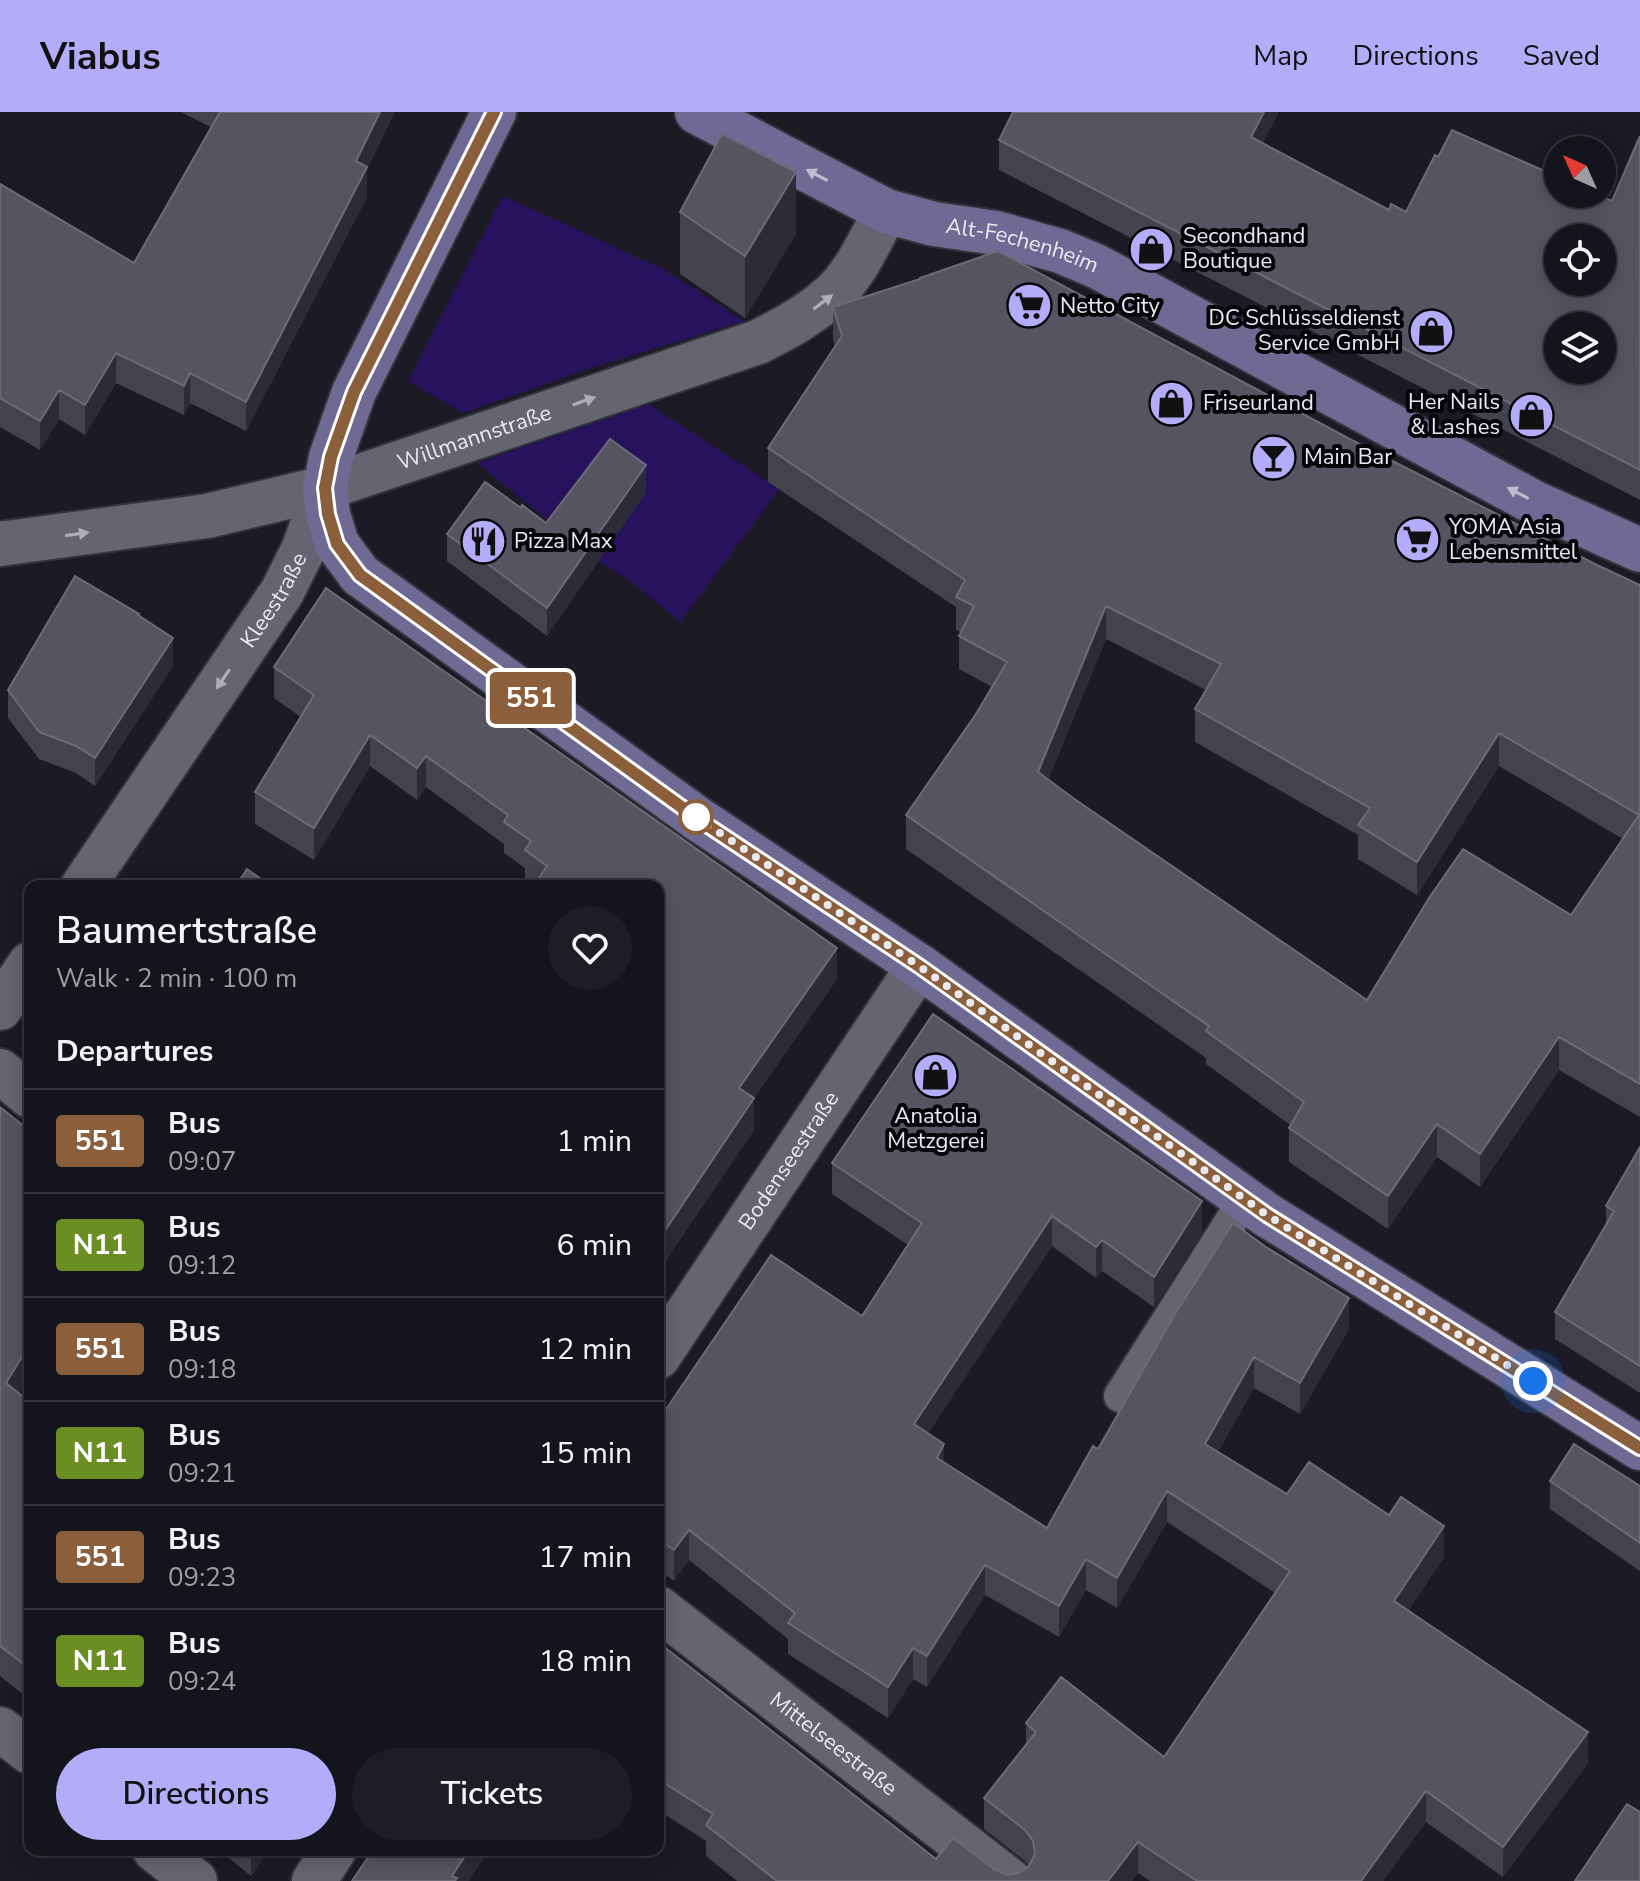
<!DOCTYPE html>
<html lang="en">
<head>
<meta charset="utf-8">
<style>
	body { margin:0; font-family:"Nunito Sans",sans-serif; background:#1d1d25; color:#f1f3f6; height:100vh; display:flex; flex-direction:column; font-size:30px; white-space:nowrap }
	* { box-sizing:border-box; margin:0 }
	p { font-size:26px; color:#9d9ea3 }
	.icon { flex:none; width:44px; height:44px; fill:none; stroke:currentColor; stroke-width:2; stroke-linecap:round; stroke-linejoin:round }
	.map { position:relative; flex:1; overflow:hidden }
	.panel { position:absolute; left:24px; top:768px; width:640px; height:976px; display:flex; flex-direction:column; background:#14141c; border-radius:16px; box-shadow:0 4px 20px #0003,0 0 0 2px #33333b }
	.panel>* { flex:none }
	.badge { padding:0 16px; border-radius:6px; font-size:28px; line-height:52px }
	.needle { width:52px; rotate:315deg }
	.tools { position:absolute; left:1544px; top:24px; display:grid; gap:16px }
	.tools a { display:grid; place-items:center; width:72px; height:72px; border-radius:50%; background:#14141c; box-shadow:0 4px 20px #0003,0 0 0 2px #33333b; font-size:40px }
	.you { position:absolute; width:40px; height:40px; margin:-20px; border:6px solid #fff; border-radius:50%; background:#1a73e8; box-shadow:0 0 0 12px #1a73e833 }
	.map>.badge { position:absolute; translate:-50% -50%; box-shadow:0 0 0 4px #fff }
	h2 { padding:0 32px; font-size:30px; line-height:72px }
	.round { display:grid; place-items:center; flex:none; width:84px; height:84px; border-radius:42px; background:#1d1d25 }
	.summary { display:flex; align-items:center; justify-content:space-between; height:136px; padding:0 32px }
	h1 { font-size:38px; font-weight:600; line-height:60px }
	.primary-button { display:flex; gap:16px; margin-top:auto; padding:16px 32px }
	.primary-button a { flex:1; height:92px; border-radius:48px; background:#b4acf9; color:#111; font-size:32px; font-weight:600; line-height:92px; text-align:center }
	.primary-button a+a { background:#1d1d25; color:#f1f3f6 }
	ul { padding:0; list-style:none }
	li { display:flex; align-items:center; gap:24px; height:104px; padding:0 32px; border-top:2px solid #33333b }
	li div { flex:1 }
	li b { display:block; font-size:30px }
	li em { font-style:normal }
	li .badge { min-width:88px; font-weight:700; text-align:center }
	header { display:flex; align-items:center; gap:48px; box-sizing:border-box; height:112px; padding:0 40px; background:#b4acf9; color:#111 }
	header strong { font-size:38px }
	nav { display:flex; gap:44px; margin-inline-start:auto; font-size:28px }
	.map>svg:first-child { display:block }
	.green { fill:#27135d }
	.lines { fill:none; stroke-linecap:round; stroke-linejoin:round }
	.lane-casing { stroke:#33333b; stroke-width:36 }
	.street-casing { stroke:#33333b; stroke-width:48 }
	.secondary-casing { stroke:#33333b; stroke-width:48 }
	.lane { stroke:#656572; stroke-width:32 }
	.street { stroke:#656572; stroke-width:44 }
	.secondary { stroke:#6f6a93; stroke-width:44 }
	.wall { fill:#43434e; fill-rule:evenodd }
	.shaded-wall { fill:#2c2b36 }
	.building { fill:#555460; stroke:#6c6c76; stroke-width:2; fill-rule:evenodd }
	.oneway { fill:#bebdcf }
	.oneway2 { fill:#aeaeb7 }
	.line-casing { stroke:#fff; stroke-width:18 }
	.line { stroke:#8b5e3c; stroke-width:12 }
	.walk { stroke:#e9e9f0; stroke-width:8; stroke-dasharray:0 14.4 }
	.stop-dot { fill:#fff; stroke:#8b5e3c; stroke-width:4 }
	.labels { text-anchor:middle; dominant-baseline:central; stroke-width:8; stroke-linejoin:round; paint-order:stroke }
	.poi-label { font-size:22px; fill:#e9e9f0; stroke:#06060a; text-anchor:start }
	.street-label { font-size:22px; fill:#e9e9f0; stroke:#06060a }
</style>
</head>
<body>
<header>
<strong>Viabus</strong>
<nav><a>Map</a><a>Directions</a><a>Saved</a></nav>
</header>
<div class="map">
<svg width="1640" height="1769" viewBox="0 0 1640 1769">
	<rect width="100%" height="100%" fill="#1b1a25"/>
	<path class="green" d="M503,84L663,157L744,209L588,257L463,301L408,269Z
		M648,292L779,377L680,510L629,468L598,449L477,351Z"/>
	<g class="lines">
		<defs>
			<path id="lane" d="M1120,1284L1245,1087"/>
			<g id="street">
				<path id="s1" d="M0,432L207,404L325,376L758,230C784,217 810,203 832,183C856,162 871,126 886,99"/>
				<path id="s2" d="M83,774L282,480L304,436L325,376"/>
				<path d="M0,896L30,852"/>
				<path d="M0,959L30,984"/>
				<path id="s3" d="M658,1245L919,854"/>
				<path id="s4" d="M658,1496L1010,1769"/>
				<path d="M0,1617L30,1640"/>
				<path d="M155,1738L195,1769"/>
				<path d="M314,1769L334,1738"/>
			</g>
			<g id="secondary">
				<path d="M494,0L354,280L331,345L325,376L328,402L337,432L360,463L698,707L919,854L1267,1103L1640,1336"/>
				<path id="s5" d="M697,0L886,99L934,112L996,121L1060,139L1096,154L1535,391L1640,438"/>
			</g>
		</defs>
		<use href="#lane" class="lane-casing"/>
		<use href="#street" class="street-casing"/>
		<use href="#secondary" class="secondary-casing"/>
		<use href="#lane" class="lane"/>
		<use href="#street" class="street"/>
		<use href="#secondary" class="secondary"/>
	</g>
	<path class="wall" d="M181,0H395L367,57V85L246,319L190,291L184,303L116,271L85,323L59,307L40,338L0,315V72L134,151L211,15Z
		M1640,24V388L999,58V28L1263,31L1389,98L1406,100L1438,45L1612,89Z
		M680,100L796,122L745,206L680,162Z
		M833,195L1363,334L1597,453L1640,473V1005L1559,958L1480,1075L1437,1045L1388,1117L1289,1050V1016L1290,1013L1206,952V946L906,737V703L976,602L992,575L959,557V524L960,520L956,518V495L768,370V336L835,235L833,228ZM1106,527L1206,578L1195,597V630L1358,723V747L1417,783L1499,654L1623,727L1571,803L1367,888L1073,686L1048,668Z
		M646,380L547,524L447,449V422L521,396L546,411Z
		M139,504L173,554L95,674L76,661L39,647L8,606V578Z
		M274,555L837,867L754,986V1018L658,1160V774H531L525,770V756L504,741V732L426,675L417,688L370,654L314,748L255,712V680L301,605L274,586Z
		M0,995L30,1019V1263L19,1281L30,1290V1588L0,1564Z
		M1640,1035V1281L1555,1227V1200L1606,1112V1094Z
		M832,1051L1202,1120L1154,1195L1102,1159L1096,1166L1052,1134L928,1321L944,1351L1047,1416L1098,1337L1175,1202L1349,1217L1300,1302L1254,1276L1218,1340L1287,1382L1444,1445L1408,1499L1588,1651L1503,1765L1426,1710L1383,1769H1150L1138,1761L1132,1769H737L706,1744V1729L658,1698V1530L936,1747L995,1758L1007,1763L1019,1761L1029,1754L1025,1749L984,1717V1686L1026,1633V1611L1164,1645L1275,1481L1167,1410L1117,1496L1086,1478L1059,1525L985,1483L927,1575L913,1567L888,1606L788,1542V1527L689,1448L674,1469L658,1458V1309L862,1204L908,1133L832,1082Z
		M1550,1369L1640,1374V1459L1550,1397Z
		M219,1738H269L251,1764Z"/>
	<path class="shaded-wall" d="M380,0H395L367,57V85L246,319V290L356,49Z
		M1264,0H1279L1251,55V25Z
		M796,60V122L745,206V144Z
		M116,241V271L85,323V293Z
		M190,261V291L184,303V274Z
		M59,278V307L40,338V309Z
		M646,353V380L547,524V496Z
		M1106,494V527L1038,693V660Z
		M173,526V554L95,674V646Z
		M1499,621V654L1417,783V750Z
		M370,623V654L314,748V716Z
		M426,644V675L417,688V656Z
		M837,836V867L739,1007V976Z
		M1559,925V958L1480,1075V1042Z
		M754,986V1018L658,1160V1129Z
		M1437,1012V1045L1388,1117V1084Z
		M1202,1089V1120L1154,1195V1165Z
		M1052,1104V1134L914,1343V1312Z
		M1102,1128V1159L1096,1166V1135Z
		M1349,1186V1217L1300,1302V1271Z
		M30,1232V1263L6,1302V1271Z
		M1254,1245V1276L1205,1363V1332Z
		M944,1332V1363L937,1346Z
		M1167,1379V1410L1117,1496V1466Z
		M1444,1414V1445L1394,1520V1489Z
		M689,1418V1448L674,1469V1438Z
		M1086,1447V1478L1059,1525V1494Z
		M985,1453V1483L927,1575V1544Z
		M913,1536V1567L888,1606V1575Z
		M1588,1620V1651L1503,1765V1735Z
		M1426,1679V1710L1383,1769H1361Z
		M1138,1730V1761L1132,1769H1108Z
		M251,1738H269L251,1764Z
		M469,1738H489L469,1769H452V1764Z"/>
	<path class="building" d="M220,0H380L356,49L367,55L246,290L190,261L184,274L116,241L85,293L59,278L40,309L0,286V72L134,151Z
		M1013,0H1264L1251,25L1389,98L1391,92L1406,100L1435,43L1438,45L1452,18L1558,65V82H1596L1612,89L1640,24V358L999,28ZM1558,126H1602V170H1558ZM1558,214H1602V258H1558Z
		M722,22L796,60L745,144L680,100Z
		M998,139L1363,334L1597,453L1640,473V972L1559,925L1480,1042L1437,1012L1388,1084L1289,1016L1304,990L1206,919L1209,914L906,703L976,602L1007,550L959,524L974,494L956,485L965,468L768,336L842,224L833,195L920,167V166ZM1106,494L1221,552L1195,597L1370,696L1358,713L1417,750L1499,621L1639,703L1571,803L1463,737L1429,786L1367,888L1073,686L1038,660Z
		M610,327L646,353L547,496L447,422L485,370L521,396L522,393L546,411Z
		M75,464L139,502L138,503L173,526L95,646L76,634L39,620L8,578Z
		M326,476L837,836L739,976L754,986L658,1129V774H534L547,754L525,738L531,729L504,710L508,703L426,644L417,656L370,623L314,716L255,680L314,583L274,555Z
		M247,757L271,774H236Z
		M933,902L1202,1089L1154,1165L1102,1128L1096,1135L1052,1104L914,1312L944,1332L937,1346L1047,1416L1093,1334L1098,1337L1175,1202L1233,1111L1266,1135L1349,1186L1300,1271L1254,1245L1205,1332L1287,1382L1309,1350L1389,1403L1401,1385L1444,1414L1394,1489L1588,1620L1503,1735L1426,1679L1361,1769H1197L1138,1730L1108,1769H777L706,1713L713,1702L658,1667V1530L936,1747L953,1726L995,1758L1007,1763L1019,1761L1029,1754L1035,1742L1033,1729L1025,1718L984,1686L1036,1620L1026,1611L1061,1565L1164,1645L1290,1459L1167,1379L1117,1466L1086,1447L1059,1494L985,1453L927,1544L913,1536L888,1575L788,1511L795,1501L689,1418L674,1438L658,1427V1309L771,1143L862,1204L922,1111L832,1051Z
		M0,995L30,1019V1232L6,1271L30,1290V1557L0,1534Z
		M1640,1035V1254L1555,1200L1614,1099L1606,1094Z
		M1574,1332L1640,1374V1431L1550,1369Z
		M1627,1692L1640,1700V1769H1575Z
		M373,1738H469L452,1764L457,1766L455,1769H352Z"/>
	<defs><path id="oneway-solid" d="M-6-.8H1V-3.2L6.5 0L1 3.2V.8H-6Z" transform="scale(2)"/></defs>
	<g class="oneway">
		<use href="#oneway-solid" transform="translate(817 63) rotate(-152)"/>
		<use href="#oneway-solid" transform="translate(1518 381) rotate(-152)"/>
	</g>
	<g class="oneway2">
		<use href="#oneway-solid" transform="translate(823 190) rotate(-37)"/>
		<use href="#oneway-solid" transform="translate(584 289) rotate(-19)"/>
		<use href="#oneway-solid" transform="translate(77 422) rotate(-8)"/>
		<use href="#oneway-solid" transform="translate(223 567) rotate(124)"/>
	</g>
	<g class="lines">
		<defs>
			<path id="line" d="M494,0L354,280L331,345L325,376L328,402L337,432L360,463L698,707L919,854L1267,1103L1640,1336"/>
		</defs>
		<use href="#line" class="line-casing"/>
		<use href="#line" class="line"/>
		<path class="walk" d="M696,705L919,854L1267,1103L1533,1269"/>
	</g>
	<defs>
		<symbol id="shop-disc" viewBox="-11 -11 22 22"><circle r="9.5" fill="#b4acf9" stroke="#06060a"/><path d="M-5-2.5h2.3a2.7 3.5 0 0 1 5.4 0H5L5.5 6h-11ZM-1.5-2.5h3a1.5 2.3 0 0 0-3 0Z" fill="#111"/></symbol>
		<symbol id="supermarket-disc" viewBox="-11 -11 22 22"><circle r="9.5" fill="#b4acf9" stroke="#06060a"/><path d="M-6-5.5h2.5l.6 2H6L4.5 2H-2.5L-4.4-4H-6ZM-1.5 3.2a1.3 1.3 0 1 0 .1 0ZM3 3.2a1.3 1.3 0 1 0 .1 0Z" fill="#111"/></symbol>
		<symbol id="bar-disc" viewBox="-11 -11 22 22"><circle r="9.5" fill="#b4acf9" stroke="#06060a"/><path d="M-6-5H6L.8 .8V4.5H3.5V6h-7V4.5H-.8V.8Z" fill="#111"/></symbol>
		<symbol id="restaurant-disc" viewBox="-11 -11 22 22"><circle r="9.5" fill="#b4acf9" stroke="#06060a"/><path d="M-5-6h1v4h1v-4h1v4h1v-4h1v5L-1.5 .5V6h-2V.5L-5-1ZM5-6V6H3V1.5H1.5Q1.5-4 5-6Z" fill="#111"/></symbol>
	</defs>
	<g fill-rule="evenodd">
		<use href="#shop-disc" x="1126" y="112" width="51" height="51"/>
		<use href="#supermarket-disc" x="1004" y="168" width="51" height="51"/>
		<use href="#shop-disc" x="1406" y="194" width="51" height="51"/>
		<use href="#shop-disc" x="1146" y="266" width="51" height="51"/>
		<use href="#shop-disc" x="1506" y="278" width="51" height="51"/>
		<use href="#bar-disc" x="1248" y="320" width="51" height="51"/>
		<use href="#supermarket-disc" x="1392" y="402" width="51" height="51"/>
		<use href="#restaurant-disc" x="458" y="404" width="51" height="51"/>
		<use href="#shop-disc" x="910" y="938" width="51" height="51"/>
	</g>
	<circle class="stop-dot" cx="696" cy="705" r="16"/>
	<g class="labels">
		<g class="poi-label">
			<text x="1183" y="124">Secondhand<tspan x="1183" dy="25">Boutique</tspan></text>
			<text x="1060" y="194">Netto City</text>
			<text x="1400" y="206" text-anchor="end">DC Schlüsseldienst<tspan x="1400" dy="25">Service GmbH</tspan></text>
			<text x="1500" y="290" text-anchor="end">Her Nails<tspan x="1500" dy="25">&amp; Lashes</tspan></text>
			<text x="1203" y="291">Friseurland</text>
			<text x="1304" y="345">Main Bar</text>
			<text x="1449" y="415">YOMA Asia<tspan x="1449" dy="25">Lebensmittel</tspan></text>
			<text x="514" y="429">Pizza Max</text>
			<text x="936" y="1004" text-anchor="middle">Anatolia<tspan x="936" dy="25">Metzgerei</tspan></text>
		</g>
		<g class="street-label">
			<text stroke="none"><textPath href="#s5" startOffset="354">Alt-Fechenheim</textPath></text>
			<text stroke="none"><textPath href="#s1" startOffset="488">Willmannstraße</textPath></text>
			<text stroke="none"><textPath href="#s2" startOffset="344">Kleestraße</textPath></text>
			<text stroke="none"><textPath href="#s3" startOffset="236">Bodenseestraße</textPath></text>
			<text stroke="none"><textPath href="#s4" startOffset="222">Mittelseestraße</textPath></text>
		</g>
	</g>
</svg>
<div class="tools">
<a><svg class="needle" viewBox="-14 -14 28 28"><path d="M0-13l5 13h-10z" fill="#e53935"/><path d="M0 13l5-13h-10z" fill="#9d9ea3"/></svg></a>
<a><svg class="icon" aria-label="locate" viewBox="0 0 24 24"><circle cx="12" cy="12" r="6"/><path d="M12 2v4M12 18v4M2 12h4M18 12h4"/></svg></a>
<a><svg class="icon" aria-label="layers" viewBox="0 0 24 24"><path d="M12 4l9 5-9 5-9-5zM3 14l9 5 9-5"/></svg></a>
</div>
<div class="you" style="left:1533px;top:1269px"></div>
<b class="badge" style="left:531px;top:586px;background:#8b5e3c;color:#fff">551</b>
<section class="panel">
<div class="summary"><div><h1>Baumertstraße</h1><p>Walk · 2 min · 100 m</p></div><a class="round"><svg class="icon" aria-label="heart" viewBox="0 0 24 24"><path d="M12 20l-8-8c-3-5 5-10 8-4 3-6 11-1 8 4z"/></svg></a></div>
<h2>Departures</h2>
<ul>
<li><span class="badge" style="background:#8b5e3c;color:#fff">551</span><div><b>Bus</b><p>09:07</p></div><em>1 min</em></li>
<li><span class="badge" style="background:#6b8e23;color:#fff">N11</span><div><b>Bus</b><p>09:12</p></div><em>6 min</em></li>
<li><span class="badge" style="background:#8b5e3c;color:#fff">551</span><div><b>Bus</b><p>09:18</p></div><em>12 min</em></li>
<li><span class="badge" style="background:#6b8e23;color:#fff">N11</span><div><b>Bus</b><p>09:21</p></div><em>15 min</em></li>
<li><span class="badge" style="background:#8b5e3c;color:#fff">551</span><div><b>Bus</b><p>09:23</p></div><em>17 min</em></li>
<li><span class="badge" style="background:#6b8e23;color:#fff">N11</span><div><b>Bus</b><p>09:24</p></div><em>18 min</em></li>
</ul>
<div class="primary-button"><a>Directions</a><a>Tickets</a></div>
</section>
</div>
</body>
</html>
